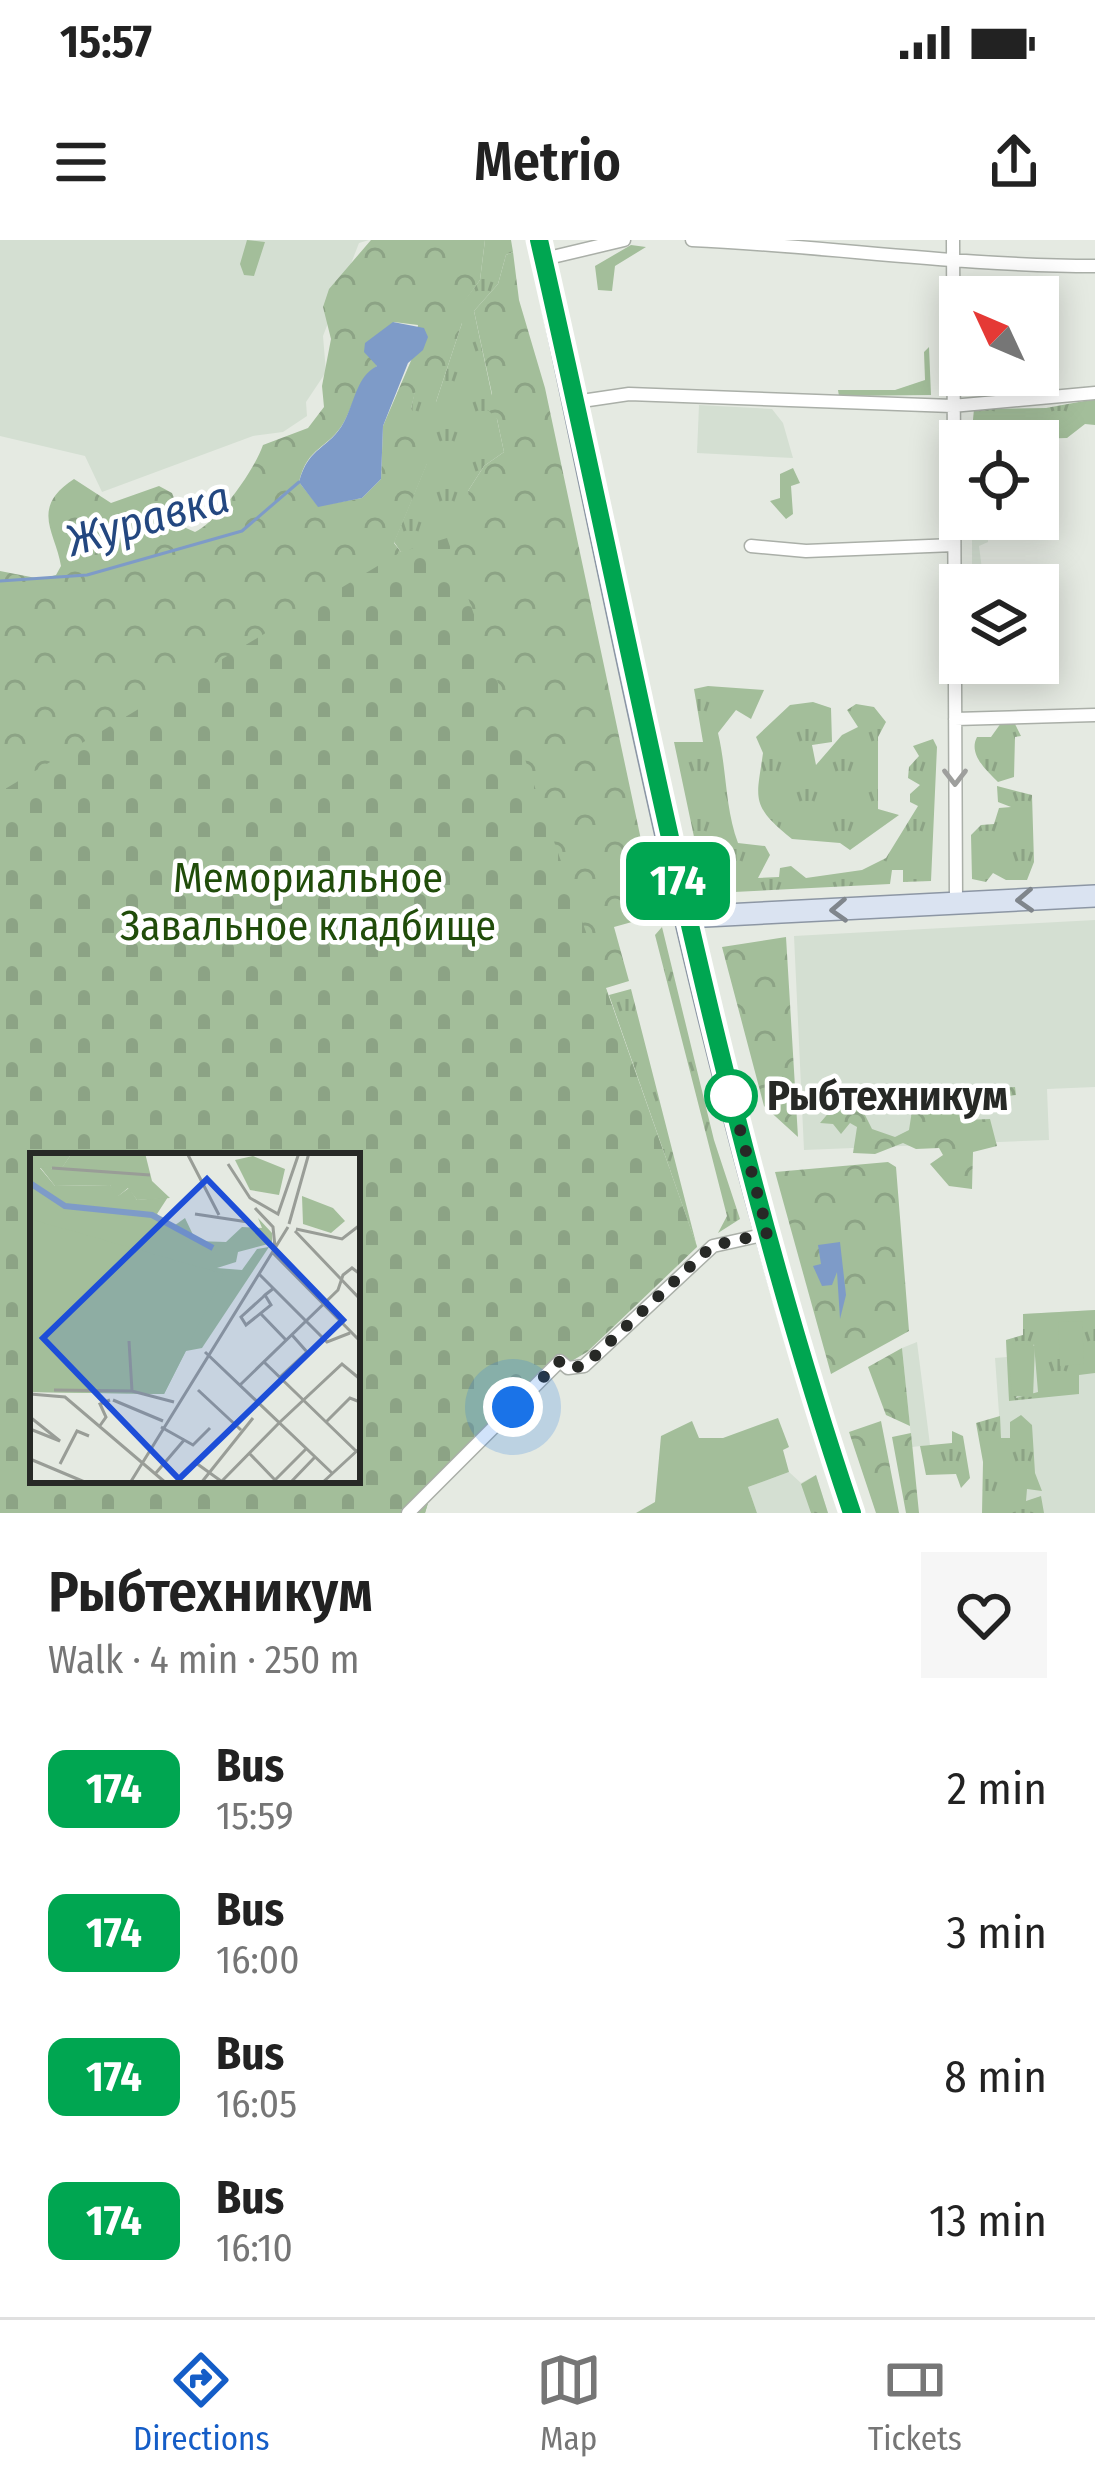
<!DOCTYPE html>
<html lang="en">
<head>
<meta charset="utf-8">
<style>
	body { margin:0; font-family:"Fira Sans Condensed",sans-serif; background:#f6f6f6; color:#222; height:100vh; display:flex; flex-direction:column; font-size:45px; white-space:nowrap }
	* { box-sizing:border-box; margin:0 }
	p { font-size:39px; color:#767676 }
	.icon { flex:none; width:66px; height:66px; fill:none; stroke:currentColor; stroke-width:2; stroke-linecap:round; stroke-linejoin:round }
	.map { position:relative; height:1273px; overflow:hidden }
	.sheet { display:flex; flex-direction:column; background:#fff; flex:1 }
	.sheet>* { flex:none }
	.badge { padding:0 24px; border-radius:18px; font-size:42px; line-height:78px }
	.needle { width:78px; rotate:314deg }
	.controls { position:absolute; left:939px; top:36px; display:grid; gap:24px }
	.controls a { display:grid; place-items:center; width:120px; height:120px; border-radius:0px; background:#fff; box-shadow:0 6px 30px #0003; font-size:60px }
	.you { position:absolute; width:60px; height:60px; margin:-30px; border:9px solid #fff; border-radius:50%; background:#1a73e8; box-shadow:0 0 0 18px #1a73e833 }
	.map>.badge { position:absolute; translate:-50% -50%; box-shadow:0 0 0 6px #fff }
	.round { display:grid; place-items:center; flex:none; width:126px; height:126px; border-radius:0px; background:#f6f6f6 }
	.head { display:flex; align-items:center; justify-content:space-between; height:204px; padding:0 48px }
	h1 { font-size:57px; font-weight:600; line-height:90px }
	ul { padding:0; list-style:none }
	li { display:flex; align-items:center; gap:36px; height:144px; padding:0 48px }
	li div { flex:1 }
	li b { display:block; font-size:45px }
	li em { font-style:normal }
	li .badge { min-width:132px; font-weight:700; text-align:center }
	.status { display:flex; justify-content:space-between; align-items:center; height:84px; padding:0 60px; background:#fff; direction:ltr }
	.status svg { height:33px; fill:currentColor }
	header { display:flex; justify-content:space-between; align-items:center; height:156px; padding:0 48px; background:#fff; font-size:54px; font-weight:600 }
	.menu { display:flex; justify-content:space-around; align-items:center; height:168px; border-top:3px solid #e0e0e0; background:#fff; font-size:33px; color:#767676 }
	.menu a { display:grid; justify-items:center; gap:6px }
	.menu .selected { color:#145dc7 }
	.map>svg:first-child { display:block }
	.built { fill:#d4dfd2 }
	.grass { fill:url(#grass-tufts); fill-rule:evenodd }
	.forest { fill:url(#forest-crowns); fill-rule:evenodd }
	.cemetery { fill:url(#cemetery-stones); fill-rule:evenodd }
	.garden { fill:#a3be9a }
	.water { fill:#7e9bc8 }
	.lines { fill:none; stroke-linecap:round; stroke-linejoin:round }
	.stream { stroke:#7e9bc8; stroke-width:3 }
	.street-casing { stroke:#aaafa8; stroke-width:15 }
	.primary-casing { stroke:#8c96a4; stroke-width:24 }
	.street { stroke:#fff; stroke-width:12 }
	.primary { stroke:#dae3f1; stroke-width:21 }
	.oneway { stroke:#9e9f9d }
	.oneway2 { stroke:#80868c }
	.line-casing { stroke:#fff; stroke-width:27 }
	.line { stroke:#00a651; stroke-width:18 }
	.walk { stroke:#272926; stroke-width:12; stroke-dasharray:0 21.6 }
	.stop-dot { fill:#fff; stroke:#00a651; stroke-width:6 }
	.labels { text-anchor:middle; dominant-baseline:central; stroke-width:9; stroke-linejoin:round; paint-order:stroke }
	.park-label { font-size:42px; fill:#204c0a; stroke:#fff }
	.stop-label { font-size:42px; font-weight:bold; fill:#272926; stroke:#fff; text-anchor:start }
	.water-label { font-size:45px; font-style:italic; fill:#234780; stroke:#fff }
	.inset-river { fill:none; stroke:#7e9bc8; stroke-width:6 }
	.inset-road { fill:none; stroke:#999d97; stroke-width:3 }
	.view { fill:#1d4ed8; fill-opacity:0.15; stroke:#1d4ed8; stroke-width:6 }
	.inset-edge { fill:none; stroke:#272926; stroke-width:6 }
</style>
</head>
<body>
<div class="status"><b>15:57</b><svg viewBox="0 0 49 12"><path d="M0 12V9h3v3zM5 12V6h3v6zM10 12V3h3v9zM15 12V0h3v12zM26 1h20v11H26zM47 4h2v5h-2z"/></svg></div>
<header><svg class="icon" aria-label="menu" viewBox="0 0 24 24"><path d="M4 6h16M4 12h16M4 18h16"/></svg>Metrio<svg class="icon" aria-label="share" viewBox="0 0 24 24"><path d="M12 15V3M7 8l5-5 5 5M5 13v7h14v-7"/></svg></header>
<div class="map">
<svg width="1095" height="1273" viewBox="0 0 1095 1273">
	<defs>
		<pattern id="grass-tufts" width="24" height="20" patternUnits="userSpaceOnUse" patternTransform="scale(3)"><rect width="24" height="20" fill="#a3be9a"/><path d="M3 7l-1-3M5 7V3M7 7l1-3M15 17l-1-3M17 17v-4M19 17l1-3" fill="none" stroke="#8ca385"/></pattern>
		<pattern id="forest-crowns" width="20" height="18" patternUnits="userSpaceOnUse" patternTransform="scale(3)"><rect width="20" height="18" fill="#a3be9a"/><path d="M2 6a3 3 0 1 1 6 0M12 15a3 3 0 1 1 6 0" fill="none" stroke="#8ca385"/></pattern>
		<pattern id="cemetery-stones" width="16" height="16" patternUnits="userSpaceOnUse" patternTransform="scale(3)"><rect width="16" height="16" fill="#a3be9a"/><path d="M2 7V4a2 2 0 0 1 4 0v3zM10 15v-3a2 2 0 0 1 4 0v3z" fill="#8ca385"/></pattern>
	</defs>
	<rect width="100%" height="100%" fill="#e5eae2"/>
	<path class="built" d="M0,0H369L359,3L323,96L326,132L306,162L307,176L283,192L253,196L102,252L85,216L0,196Z
		M699,165L772,169L783,183L793,218L697,213Z
		M980,279H1015L1012,285L988,286V302L979,306L984,345H972V283Z
		M1095,680V847L1047,849L1049,900L804,910L794,696Z
		M1095,1070V1273H1020L1001,1201L995,1118L1007,1117L1006,1100L1023,1095V1074Z
		M917,1102L930,1205L912,1207L902,1108Z
		M789,1232L801,1243L816,1235L828,1273H757L748,1247Z"/>
	<path class="grass" d="M247,0L265,2L254,36L244,35L240,24Z
		M485,0H511L513,12L506,15L498,44L474,71L504,212L484,226L468,251L487,307L401,312L394,302L427,223L411,169L415,150L436,162L462,83L461,65L480,40Z
		M631,5L646,7L615,26L612,51L598,50L595,26Z
		M929,107L931,155L839,156L838,150H895L925,140L924,112Z
		M1095,159V185L1085,184L1067,198L971,201L974,169L1046,168Z
		M793,228L800,243L791,246L793,274L786,279L770,261L780,258V234Z
		M708,446L764,450L751,479L736,470L718,493C727,531 725,568 738,603L765,606L770,615L758,638L779,637L780,628L791,626L806,638L862,630L886,618L918,566L910,562V554L920,545L908,538L909,527L919,516L913,506L933,499L937,507L931,641L903,642V630H892L890,644L714,653L705,649L674,502H703L694,449Z
		M813,462L831,468L832,502L812,505L816,525L842,495L858,487L847,470L856,464L874,467L886,482L878,497V569L899,575L850,610L840,603L792,599C749,565 757,558 763,513L756,497L790,465Z
		M1014,482L1021,496L1015,497L1014,537L998,542C986,530 968,514 977,497H991L1001,483Z
		M997,546L1032,555L1034,622L1027,640H1006L993,633L986,642L972,639L971,595L981,585L994,584L999,568L1011,567L998,562Z
		M662,687L714,900L740,979L718,993L727,976L655,695Z
		M631,749L697,1007L609,755Z
		M1095,1070V1133L1079,1135V1154L1009,1161L1006,1100L1023,1095V1074ZM1034,1104L1038,1152L1016,1158Z
		M1021,1175L1032,1185L1035,1233L1042,1251L1027,1249L1026,1261L1041,1256L1044,1273H982L983,1222L976,1183L1000,1176L1001,1198H1010V1182Z
		M952,1191L963,1196L970,1238L961,1248L956,1234L926,1235L920,1206L952,1203Z
		M816,1235L828,1273H811L801,1244Z"/>
	<path class="forest" d="M371,0H485L480,40L462,65V83L436,162L432,165L415,152L411,169L443,205L440,221L427,224L394,303L401,312L447,298L471,273L468,251L484,226L504,212L497,179L486,168L492,154L474,71L498,44L506,15L513,12L519,60L545,148L657,675L614,687L629,741L606,748L697,1007L448,913L33,916V1240H357L428,1263L425,1273H0V331L41,339L56,335L61,326C56,293 29,268 74,239L111,263L159,246L172,253L186,288L195,292C219,280 254,231 263,205L308,188L324,167L322,146L331,99L323,67L329,49ZM394,82L418,85L413,116L383,186L381,239L362,258L318,266L299,242C308,205 328,210 344,182C356,160 357,142 377,126L372,100Z
		M786,697L798,897L764,866L722,707Z
		M1015,847L1016,855L995,858L985,870L970,865L966,880L990,879L997,906L973,912L972,949L949,946L930,924L943,915L939,908L916,909L903,903L875,914L853,913L857,887L850,883L841,894L833,884L820,883L842,857H856L872,889L895,897L909,890L914,858L957,851L964,859L974,849Z
		M888,922L896,927L909,1091L831,1134L775,932Z
		M902,1108L910,1186L886,1175L868,1127Z
		M881,1181L899,1273H876L849,1192Z
		M911,1193L919,1273H906L892,1197Z"/>
	<path class="cemetery" d="M447,298L697,1007L587,1112L553,1132L428,1263L425,1273H0V552L401,312ZM33,916H357V1240H33Z"/>
	<path class="garden" d="M1082,1081L1084,1124L1060,1126L1058,1082Z
		M1012,1103L1035,1106L1033,1157L1012,1156L1008,1107Z
		M778,1178L789,1207L783,1210L789,1232L748,1247L757,1273H636L655,1262L661,1196L692,1181L699,1198H723Z"/>
	<path class="water" d="M393,82L424,88L428,97L423,110L408,123L383,186L381,239L362,258L318,267L299,242C309,205 329,210 344,182C355,162 356,137 377,126L364,112L365,103Z
		M840,1002L846,1055L840,1079L837,1032L832,1045L822,1046L813,1026L821,1024L818,1005Z"/>
	<g class="lines">
		<path class="stream" d="M0,341L87,335L242,291L299,242"/>
		<defs>
			<path id="street" d="M692,0C827,6 960,26 1095,26
				M953,0L956,664
				M544,19L624,0
				M575,162L629,154L952,166L1095,153
				M751,306L806,311L954,305
				M955,479L1095,475
				M408,1273L560,1121L568,1128L584,1126L713,1006L767,994"/>
			<path id="primary" d="M539,0C630,426 711,860 852,1273
				M686,677L1095,656"/>
		</defs>
		<use href="#street" class="street-casing"/>
		<use href="#primary" class="primary-casing"/>
		<use href="#street" class="street"/>
		<use href="#primary" class="primary"/>
	</g>
	<defs><path id="oneway-chevron" d="M-2-3.5L2.5 0L-2 3.5" fill="none" stroke-width="1.6" stroke-linecap="round" stroke-linejoin="round" transform="scale(3)"/></defs>
	<use class="oneway" href="#oneway-chevron" transform="translate(955 537) rotate(90)"/>
	<g class="oneway2">
		<use href="#oneway-chevron" transform="translate(1025 660) rotate(177)"/>
		<use href="#oneway-chevron" transform="translate(839 670) rotate(177)"/>
	</g>
	<g class="lines">
		<defs>
			<path id="line" d="M539,0C637,426 712,858 852,1273"/>
		</defs>
		<use href="#line" class="line-casing"/>
		<use href="#line" class="line"/>
		<path class="walk" d="M513,1167L560,1121L568,1128L584,1126L712,1006L768,993L731,856"/>
	</g>
	<circle class="stop-dot" cx="731" cy="856" r="24"/>
	<g class="labels">
		<g class="park-label">
			<text x="308" y="638">Мемориальное<tspan x="308" dy="48">Завальное кладбище</tspan></text>
		</g>
		<g class="stop-label">
			<text x="767" y="856">Рыбтехникум</text>
		</g>
		<g class="water-label">
			<text transform="translate(148 279) rotate(-16)">Журавка</text>
		</g>
	</g>
	<g transform="translate(30 913)">
		<rect width="330" height="330" fill="#e5eae2"/>
		<path d="M42,0L32,15H10L25,33L80,32L88,43L99,35L107,47L138,44L127,61L141,75L155,65L166,88L196,89L212,74L232,75L228,65L242,80V90L208,99L206,109L187,115L212,117L227,96L239,94L172,195L156,198L134,241L0,239V2ZM223,3L255,16L249,42L220,37L205,7ZM272,43L303,55L315,68L301,80L273,71Z" fill="#a3be9a"/>
		<path d="M0,66L194,121L134,241L0,239Z" fill="#a3be9a"/>
		<path d="M42,0H115L122,28L140,45L107,47L98,35L86,45L80,32L25,33L10,14L31,16Z" fill="#a3be9a"/>
		<path class="inset-river" d="M0,30L35,53L122,62L183,95"/>
		<path class="inset-road" d="M157,0L189,62M198,11L220,45L248,61L269,0M22,15L120,22M225,55L243,74L245,94M165,61L218,69M259,71L279,0M266,76L312,86L330,72M265,78L330,146M242,99L330,188M229,121L297,189L320,180M235,142L241,152L216,172L211,164L233,144L235,142L244,135M231,161L256,187M99,188L102,238M175,199L302,320M234,209L326,298M250,224L277,199L262,182M210,232L308,137L313,122L322,115L330,121M24,237L102,238L144,249M168,237L211,277M0,241L35,244L136,330M83,247L133,268M0,264L30,288L0,276M250,269L312,211L330,226M295,270L320,245L330,249M69,274L76,264L70,251L80,247M131,274L163,292L180,275M219,300L246,328M0,306L57,330M30,311L47,278L59,283M125,321L155,286M152,323L166,310L191,328M245,327L277,295M100,330L258,74M171,330L223,265M190,330L250,269M260,330L285,304M292,330L330,295"/>
		<path class="view" d="M177,26L313,167L149,326L13,185Z"/>
		<rect width="330" height="330" class="inset-edge"/>
	</g>
</svg>
<div class="controls">
<a><svg class="needle" viewBox="-14 -14 28 28"><path d="M0-13l5 13h-10z" fill="#e53935"/><path d="M0 13l5-13h-10z" fill="#767676"/></svg></a>
<a><svg class="icon" aria-label="locate" viewBox="0 0 24 24"><circle cx="12" cy="12" r="6"/><path d="M12 2v4M12 18v4M2 12h4M18 12h4"/></svg></a>
<a><svg class="icon" aria-label="layers" viewBox="0 0 24 24"><path d="M12 4l9 5-9 5-9-5zM3 14l9 5 9-5"/></svg></a>
</div>
<div class="you" style="left:513px;top:1167px"></div>
<b class="badge" style="left:678px;top:641px;background:#00a651;color:#fff">174</b>
</div>
<section class="sheet">
<div class="head"><div><h1>Рыбтехникум</h1><p>Walk · 4 min · 250 m</p></div><a class="round"><svg class="icon" aria-label="heart" viewBox="0 0 24 24"><path d="M12 20l-8-8c-3-5 5-10 8-4 3-6 11-1 8 4z"/></svg></a></div>
<ul>
<li><span class="badge" style="background:#00a651;color:#fff">174</span><div><b>Bus</b><p>15:59</p></div><em>2 min</em></li>
<li><span class="badge" style="background:#00a651;color:#fff">174</span><div><b>Bus</b><p>16:00</p></div><em>3 min</em></li>
<li><span class="badge" style="background:#00a651;color:#fff">174</span><div><b>Bus</b><p>16:05</p></div><em>8 min</em></li>
<li><span class="badge" style="background:#00a651;color:#fff">174</span><div><b>Bus</b><p>16:10</p></div><em>13 min</em></li>
</ul>
</section>
<nav class="menu">
<a class="selected"><svg class="icon" aria-label="directions" viewBox="0 0 24 24"><path d="M12 3l9 9-9 9-9-9zM9 14v-3h6M13 9l2 2-2 2"/></svg>Directions</a>
<a><svg class="icon" aria-label="map" viewBox="0 0 24 24"><path d="M3 6l6-2 6 2 6-2v14l-6 2-6-2-6 2zM9 4v14M15 6v14"/></svg>Map</a>
<a><svg class="icon" aria-label="tickets" viewBox="0 0 24 24"><path d="M3 7h18v10H3zM15 7v10"/></svg>Tickets</a>
</nav>
</body>
</html>
